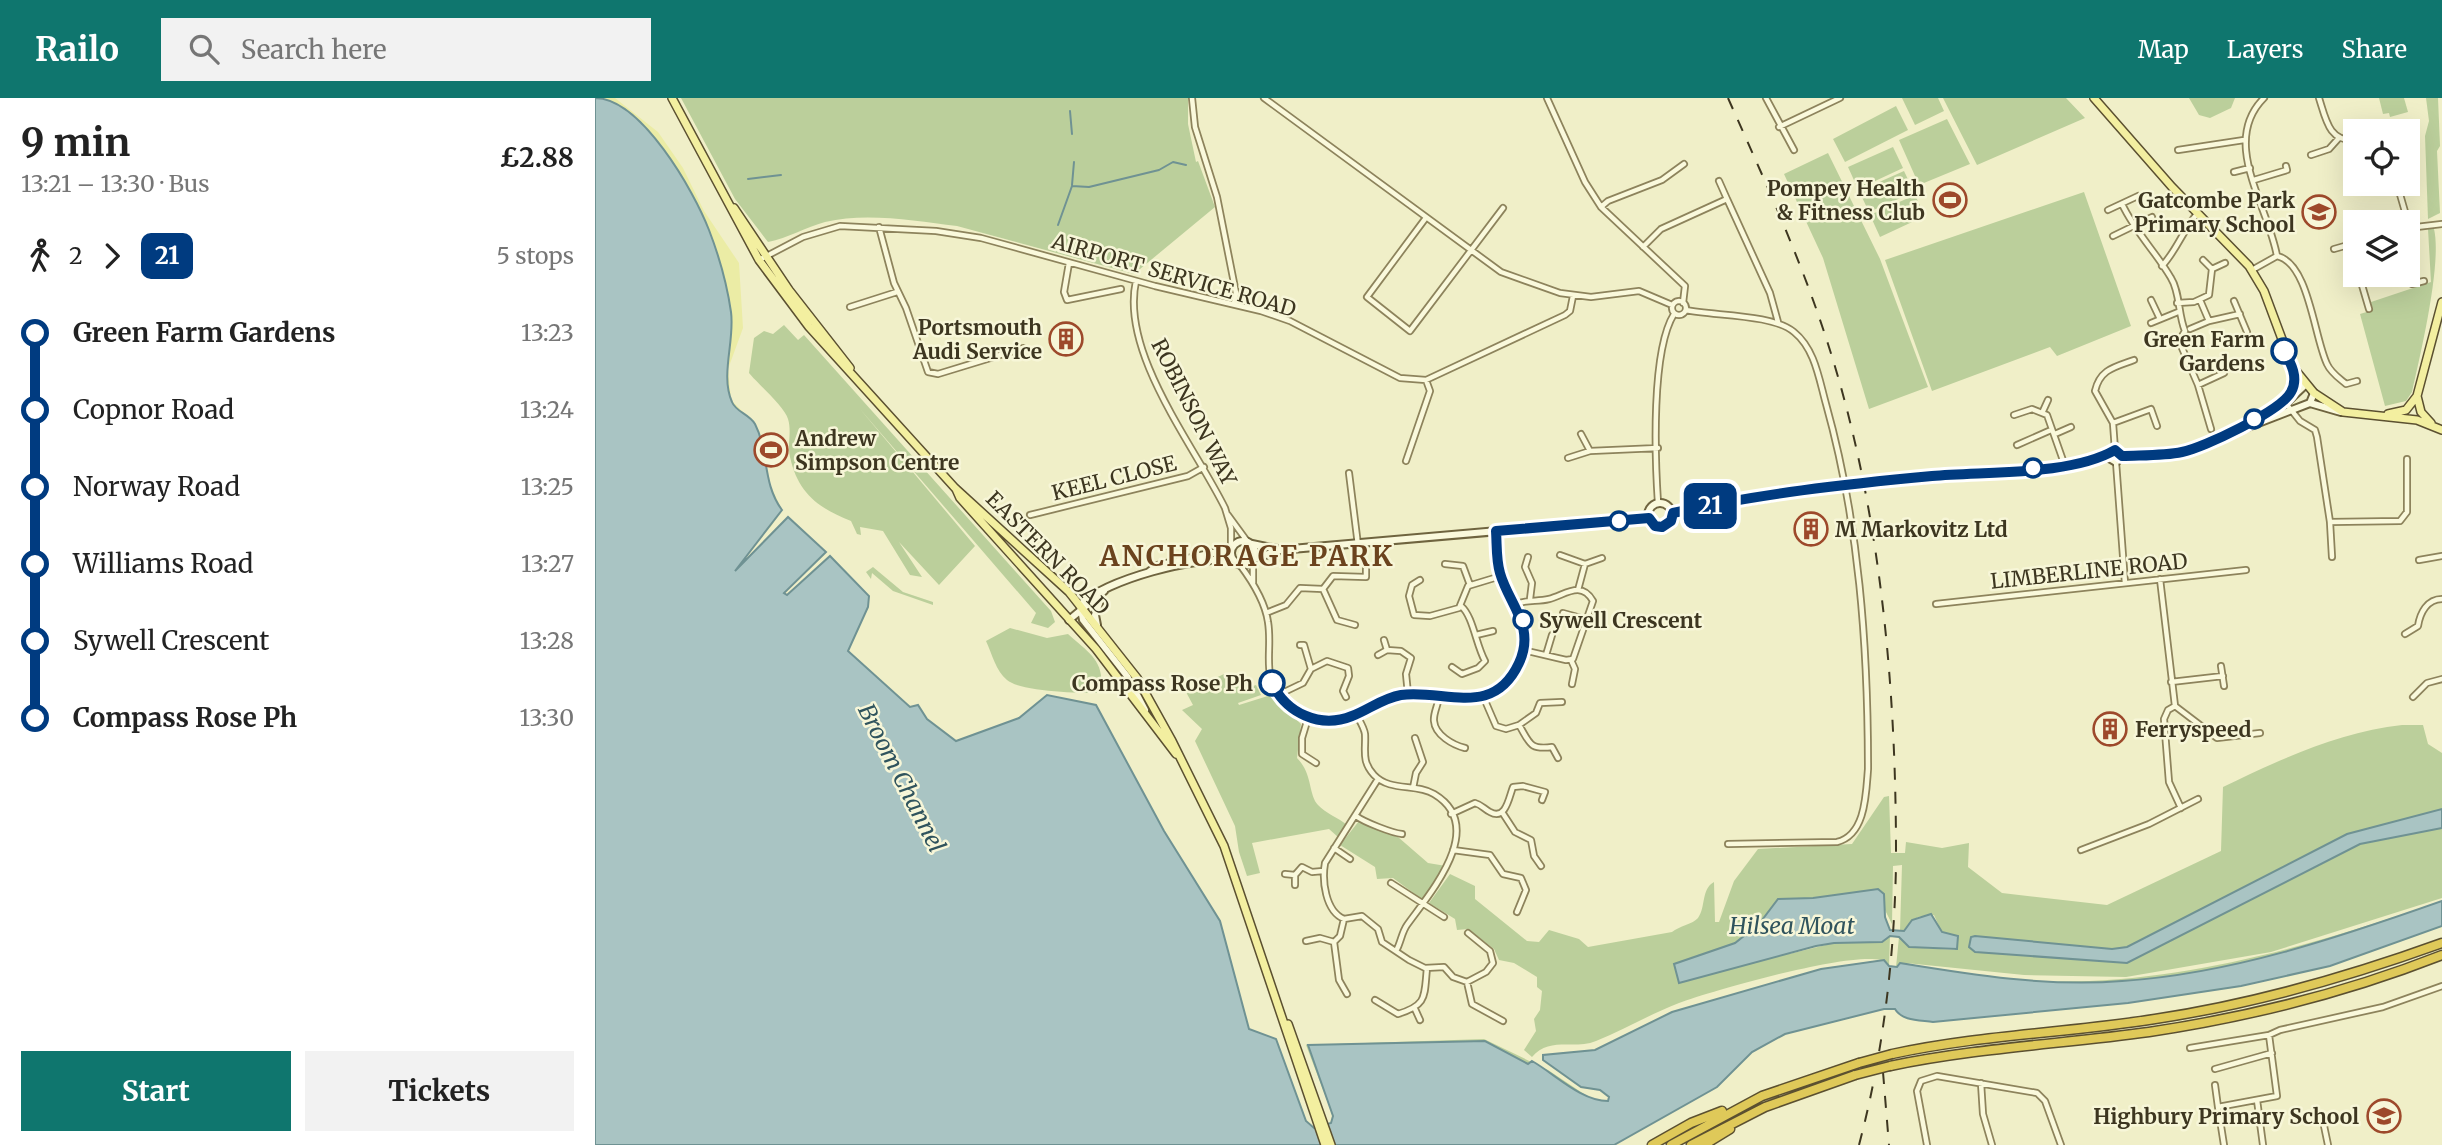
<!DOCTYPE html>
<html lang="en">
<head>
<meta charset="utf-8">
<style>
	body { margin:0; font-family:Merriweather,serif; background:#f2f2f2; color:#222; height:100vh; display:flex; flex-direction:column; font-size:26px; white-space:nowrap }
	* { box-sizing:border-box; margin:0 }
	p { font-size:23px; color:#767676 }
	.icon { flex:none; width:38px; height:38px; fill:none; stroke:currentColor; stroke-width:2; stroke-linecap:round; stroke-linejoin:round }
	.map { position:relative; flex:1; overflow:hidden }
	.sheet { display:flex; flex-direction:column; background:#fff; width:595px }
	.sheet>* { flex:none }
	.badge { padding:0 14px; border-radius:10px; font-size:24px; line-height:46px }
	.tools { position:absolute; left:1748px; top:21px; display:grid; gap:14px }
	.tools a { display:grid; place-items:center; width:77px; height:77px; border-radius:0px; background:#fff; box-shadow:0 7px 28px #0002; font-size:35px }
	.map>.badge { position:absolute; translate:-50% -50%; box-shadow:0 0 0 4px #fff }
	.legs { display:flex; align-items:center; gap:10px; height:77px; padding:0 21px; font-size:23px }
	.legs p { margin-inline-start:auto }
	.overview { display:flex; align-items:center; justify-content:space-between; height:119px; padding:0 21px }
	h1 { font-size:38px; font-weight:700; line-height:52px }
	.primary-button { display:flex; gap:14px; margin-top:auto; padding:14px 21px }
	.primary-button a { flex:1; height:80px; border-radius:0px; background:#0f766e; color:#fff; font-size:28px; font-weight:700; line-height:80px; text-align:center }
	.primary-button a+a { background:#f2f2f2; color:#222 }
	ul { padding:0 21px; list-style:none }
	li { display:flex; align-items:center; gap:24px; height:77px; font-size:26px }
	li i { display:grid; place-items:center; width:10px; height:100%; margin:0 9px; background:currentColor }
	li i::after { content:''; width:18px; height:18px; margin:-9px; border:5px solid; border-radius:50%; background:#fff }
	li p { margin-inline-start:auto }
	li:first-child i { background:linear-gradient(#0000 50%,currentColor 0) }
	li:last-child i { background:linear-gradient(currentColor 50%,#0000 0) }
	header { display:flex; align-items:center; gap:42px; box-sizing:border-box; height:98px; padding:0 35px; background:#0f766e; color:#fff }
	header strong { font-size:33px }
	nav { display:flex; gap:38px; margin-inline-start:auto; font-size:24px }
	.search { width:490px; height:63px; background:#f2f2f2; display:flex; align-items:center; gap:18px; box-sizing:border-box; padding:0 24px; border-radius:0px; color:#767676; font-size:26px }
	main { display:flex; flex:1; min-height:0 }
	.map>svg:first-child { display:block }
	.green { fill:#bbcf9b; fill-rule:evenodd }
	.sand { fill:#ebeca5 }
	.water { fill:#a9c4c3; stroke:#6f9293; stroke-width:2 }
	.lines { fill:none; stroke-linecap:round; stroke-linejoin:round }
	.stream { stroke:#6f9293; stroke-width:2 }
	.street-casing { stroke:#8d835c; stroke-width:8 }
	.secondary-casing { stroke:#6f643f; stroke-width:10 }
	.primary-casing { stroke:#5b5030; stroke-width:10 }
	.highway-casing { stroke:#5b5030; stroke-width:11 }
	.street { stroke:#faf9dc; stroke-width:4.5 }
	.secondary { stroke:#faf9dc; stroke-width:6 }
	.primary { stroke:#f3efa0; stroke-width:7 }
	.highway { stroke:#dfc959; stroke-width:8 }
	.rail { stroke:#3d3620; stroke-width:2; stroke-dasharray:12 12; stroke-linecap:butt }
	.secondary-bridge-casing { stroke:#6f643f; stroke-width:10; stroke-linecap:butt }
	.highway-bridge-casing { stroke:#5b5030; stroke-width:11; stroke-linecap:butt }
	.secondary-bridge { stroke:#faf9dc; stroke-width:6 }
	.highway-bridge { stroke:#dfc959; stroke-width:8 }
	.line-1-casing { stroke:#fff; stroke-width:16 }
	.line-1 { stroke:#003b80; stroke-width:10 }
	.stop-1-dot { fill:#fff; stroke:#003b80; stroke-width:3.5 }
	.labels { text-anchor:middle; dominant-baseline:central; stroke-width:5; stroke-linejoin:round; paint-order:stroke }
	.poi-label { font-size:21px; font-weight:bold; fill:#3d3620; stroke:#f7f6d8; text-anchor:end }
	.street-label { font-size:21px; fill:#3d3620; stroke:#f7f6d8 }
	.stop-label { font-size:21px; font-weight:bold; fill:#3d3620; stroke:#f7f6d8; text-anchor:end }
	.water-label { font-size:23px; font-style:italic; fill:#2f535d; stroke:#f7f6d8 }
	.district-label { font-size:28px; font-weight:bold; letter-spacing:2px; fill:#6b431e; stroke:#f7f6d8 }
</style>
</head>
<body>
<header>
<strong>Railo</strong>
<div class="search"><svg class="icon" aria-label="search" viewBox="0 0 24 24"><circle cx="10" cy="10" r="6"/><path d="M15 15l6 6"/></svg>Search here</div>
<nav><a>Map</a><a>Layers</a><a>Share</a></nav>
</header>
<main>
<section class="sheet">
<div class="overview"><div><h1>9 min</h1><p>13:21 – 13:30 · Bus</p></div><b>£2.88</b></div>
<div class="legs"><svg class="icon" aria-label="walk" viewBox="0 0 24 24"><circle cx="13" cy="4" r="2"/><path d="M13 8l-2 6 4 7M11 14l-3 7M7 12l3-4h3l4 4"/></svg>2<svg class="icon" aria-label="forward" viewBox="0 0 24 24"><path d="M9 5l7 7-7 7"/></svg><b class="badge" style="background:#003b80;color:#fff">21</b><p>5 stops</p></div>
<ul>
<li><i style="color:#003b80"></i><b>Green Farm Gardens</b><p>13:23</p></li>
<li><i style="color:#003b80"></i><span>Copnor Road</span><p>13:24</p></li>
<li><i style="color:#003b80"></i><span>Norway Road</span><p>13:25</p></li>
<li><i style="color:#003b80"></i><span>Williams Road</span><p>13:27</p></li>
<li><i style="color:#003b80"></i><span>Sywell Crescent</span><p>13:28</p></li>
<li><i style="color:#003b80"></i><b>Compass Rose Ph</b><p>13:30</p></li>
</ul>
<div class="primary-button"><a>Start</a><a>Tickets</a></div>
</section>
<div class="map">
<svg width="1847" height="1047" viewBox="0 0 1847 1047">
	<rect width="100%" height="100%" fill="#f0efc8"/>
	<path class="green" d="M86,0H593V26L601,64L603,63L620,109L539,176L362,128C320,123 272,114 230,124C211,129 193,140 173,144L140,101Z
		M1307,0H1343L1349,13L1320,27Z
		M1348,0H1471L1490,20L1382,67Z
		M1594,0H1640L1636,10L1615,20L1604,17Z
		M1784,0H1809L1813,14L1795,19L1794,15L1788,16Z
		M1831,0H1843L1845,48L1842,53L1845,115L1833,121L1830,38L1834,23Z
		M1301,8L1313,32L1250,64L1238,41Z
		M1352,21L1375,66L1324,87L1304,42Z
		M1298,49L1308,70L1263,91L1253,69Z
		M1233,55L1285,161L1333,289L1274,311L1228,160L1189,76Z
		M1309,73L1319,94L1274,114L1264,93Z
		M1489,94L1536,228L1462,258L1455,249L1337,293L1290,162Z
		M1320,97L1330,118L1285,139L1275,117Z
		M1833,131H1839C1847,165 1826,254 1817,294L1811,303L1790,308L1765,216L1778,212L1776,204L1836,184Z
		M189,227L203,242L209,237L456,513L460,524L453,530L436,525L441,515L265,311L380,448L344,487L304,444L327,479L315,477L288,433L265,429L266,437L262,436L256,423C223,410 203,395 195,359C192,347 197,334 193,321C190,309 163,286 154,275L159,240L169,233L178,236Z
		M278,469L308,494L338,504V507L298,493L277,475L276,481L271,474Z
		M415,530L452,540L473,536C495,556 510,562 506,595C487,595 426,594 412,582C401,573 397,556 391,543Z
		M629,576L639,588L655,581L658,588L661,587L666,597L643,605L644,607L676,597L706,626L702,660C718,676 713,696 723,707C730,715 744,720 752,727L743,739L734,731L657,745L665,775L652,778L644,754L640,728L600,643L607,631L587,612L598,607L591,594Z
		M1807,627H1828L1833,646L1847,655V711L1752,736L1532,849L1517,851L1380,838V854L1527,865L1765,746L1847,730V800L1676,854L1531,879L1429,877L1311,865C1499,911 1669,864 1847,803L1777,835L1529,891L1310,876L1027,1015L736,1025L738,1018L711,947L889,941L953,972L995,1000L1013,1003L1014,999L1005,992L986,989L948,962V957L1000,952L1077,914L1226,871L1286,862C1252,854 1120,892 1084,905C1055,916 1029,932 1001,943C979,952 954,938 937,959L929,952L941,933L939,921L945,912L947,893L942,889V879L919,865L904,862L899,851L873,831L862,832L860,821L834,805L855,776L880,788V801L932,843L944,844L954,832L984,841L993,849L1077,834C1084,828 1098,826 1103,820C1111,809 1106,791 1119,784L1120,824H1124L1139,783L1163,751L1257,746L1289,699L1294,698L1296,755H1310L1311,744L1347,750L1374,745L1373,769L1407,795L1512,807L1626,753L1628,689C1684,662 1744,634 1807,627ZM1307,767L1305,833H1309L1323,819L1339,817L1347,835L1363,840L1360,852L1314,849L1304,839L1301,869L1294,868L1295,838L1287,844L1239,845L1194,856L1122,854L1144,842L1164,826L1290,819V812L1297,826L1298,768Z
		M764,723L784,728L788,734L803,739L833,765L851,768L828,802L798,780L782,781L780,769L745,747Z"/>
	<path class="sand" d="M6,0H20L63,34L88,70L109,113L144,165L148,230L133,271L136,302L159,325L170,376L187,412L175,430Z"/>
	<path class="water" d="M0,0C46,0 99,93 114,132C124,158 132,186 136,214C140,243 125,277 137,304C141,314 154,316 160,326C174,353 167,385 187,412L140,473L193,419L231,454L189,495L192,497L235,458L274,498L273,509L253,553L315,609L323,607L332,621L361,643L424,620L452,597L501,607L569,733L625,823L654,931L681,941L711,1023L719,1030L736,1025L738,1018L713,947L890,943L933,966L937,963C960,976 986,1003 1013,1003L1014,999L1005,992L986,989L948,962V957L1000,952L1077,914L1226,871L1289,862L1294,868L1302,869L1305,865C1378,877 1453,889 1527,883C1636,876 1745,839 1847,803V828L1735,868L1646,888L1533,905L1338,924C1324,922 1307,923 1300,911H1289L1190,936L1157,954L1122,989L1019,1047H0Z
		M1847,711V730L1765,746L1532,865L1380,854L1374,849L1376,839L1380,838L1517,851L1532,849L1752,736Z
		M1283,791L1289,796L1290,819L1295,832L1309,833L1317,822L1336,816L1347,834L1363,838L1362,851L1314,849L1304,839L1295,838L1287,844L1239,845L1221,848L1084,885L1079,866L1140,845L1164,826L1183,801L1218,800Z"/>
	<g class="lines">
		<path class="stream" d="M475,13L477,36
			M153,81L186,77
			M477,87L479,64
			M463,127L477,88L494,89L564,72L578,64L591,67"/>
		<defs>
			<path id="street" d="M597,0L600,29L622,99L641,195L639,206
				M669,0L906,174L965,195L996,199L1044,193L1077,207
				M952,0L990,84L1006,109L1090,188L1088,205
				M1171,0L1199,52
				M1669,0C1625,44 1673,107 1682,158
				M1724,0C1731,22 1734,44 1760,42
				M1184,29L1245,0
				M1583,52L1649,42
				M1716,57L1734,51L1743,41
				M1639,74L1655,70
				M1659,82L1692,72L1691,68
				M1124,83L1132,101
				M1802,86L1813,124
				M1527,106C1540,134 1561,154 1576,180C1585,194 1583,216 1590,233L1584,243L1603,287L1616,331
				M1006,109L1013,103L1067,82L1089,66
				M1513,112L1543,98
				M830,121L772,199L815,233L908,110
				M284,129L299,185L311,210L333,274L343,276L428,250
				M1813,130L1847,126
				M1518,138L1557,119
				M1755,146L1760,164
				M1048,149L1066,131L1132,101L1175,195L1183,224
				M1739,151L1760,145
				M164,162L208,139L245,128L341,133L386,140L560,188L666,213L695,223L805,280L831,282L970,217L975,213L978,198
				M1608,162L1617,171L1630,165
				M474,165L469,194L472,202L526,191
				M1567,168C1582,152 1588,132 1602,116
				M1657,172L1682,158C1714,165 1719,239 1732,266C1736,275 1744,280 1751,286L1762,283
				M1813,172L1817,186L1829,183
				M1764,177L1774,211
				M541,183C525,255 599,347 630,410L636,430V448
				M1556,202L1565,221
				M1077 210a7 7 0 1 1 14 0a7 7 0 1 1-14 0Z
				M1639,203L1652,234
				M1582,205L1599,204L1614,197L1617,171
				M255,209L302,194
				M1091,212C1119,218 1178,216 1199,234C1220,251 1224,281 1231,306C1264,424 1273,548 1273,671C1271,695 1271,737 1242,744L1133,746
				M1614,223L1645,216
				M1556,225L1583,214
				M1595,231L1614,223L1605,202
				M1603,287L1629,275
				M1689,303L1705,323L1720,332L1722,339L1735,424L1737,459
				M1448,313L1453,302
				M1419,317L1437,311L1452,317L1470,368
				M1518,325L1556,311L1562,328
				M986,336L995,353
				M1460,336L1476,329
				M1422,347L1456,332
				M1520,352L1518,325L1500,293C1505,271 1520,269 1539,262
				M973,360L995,353L1063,350
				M811,363L835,293L831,282
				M1521,364L1530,485
				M754,375L763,447
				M1063,405C1060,360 1056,253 1079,216
				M435,417L593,378L609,369
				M633,417L652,443
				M1735,424L1805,423L1812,414V361
				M965,457L990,466L983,492
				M933,459L930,469L937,485L935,501
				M658,462V485
				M1824,462L1847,458
				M850,466L868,468L875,487
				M990,466L1007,460
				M645,467C657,483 670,503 673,524C678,554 665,578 689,604C732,649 764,603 806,597C850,591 899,621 924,565C941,528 914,507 905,475C901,462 901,447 901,433
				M1565,481L1580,608L1622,640L1665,635
				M825,482L817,487L814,498L819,517L835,518L864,510L873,488L906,478
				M728,491L738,478L771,479V471
				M921,506C933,501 942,504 954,501C970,497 986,482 998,503L978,561L971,562L928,552
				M1341,506L1651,472
				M671,515L691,507L705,490L728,491L742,522L760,527
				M968,515L990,521
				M1810,536L1823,528C1825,515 1832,501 1847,501
				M881,537L898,533
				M789,542L792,552L806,553L816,560L811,576L813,596
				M705,547H709L716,571
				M783,557L792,552
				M951,557L957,537
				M976,562L980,571L977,586
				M1626,568L1629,588
				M857,569L867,576L883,570L890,563C881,547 878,518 866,508
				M1576,584L1628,578
				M683,597L708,585L716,571L732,563L753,570L754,578L748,593L751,599
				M888,598L901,628L911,631L924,627C935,645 934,652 957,649L963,660
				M844,599C843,607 838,616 839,623C840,637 858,647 870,650
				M1818,599L1832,585L1847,581
				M1580,608L1573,612L1569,621L1574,684L1586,710
				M761,616C764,622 769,629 770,636C771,652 766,663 779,677C795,694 821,685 839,696C894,729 834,796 812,827C807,834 806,843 802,851
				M713,620L707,640V656L721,665
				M924,627L941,615L945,605L967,604
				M783,681L730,765C727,782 730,813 749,821L767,818L783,831L787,844L814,862L830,870L849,869L858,879L872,884L891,874L898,865L895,853L873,835
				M818,690L821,675L828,664L820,640
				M907,714L920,734L936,742L939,758L946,768
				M856,716L880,705C887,707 889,711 895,714C911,723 914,699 918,689L928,688L950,694L947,702
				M761,718C769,724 797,735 807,736
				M739,750L755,761
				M858,752L895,757L908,776L926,780L931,792L922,814
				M1486,752L1554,726L1603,701
				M690,776L700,777L707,769L717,774L728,773
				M700,777V787
				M796,785L849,819
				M711,843L725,840L739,844
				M739,844L744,882L752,896
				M739,844L745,838L749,821
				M872,884L877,906L908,923
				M780,902L803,916C833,907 829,898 832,870
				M820,911L825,922
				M1595,950L1674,937L1685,932L1788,909L1847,888
				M1620,971L1677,955
				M1386,985L1388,1016L1397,1047
				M1620,987L1623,1009L1682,998L1674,937
				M1662,1002L1668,1047
				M1623,1009L1629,1047
				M1728,1023L1733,1047
				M1332,1047L1322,993L1326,983L1342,978L1442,995L1450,1003L1466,1047"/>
			<path id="secondary" d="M1694,302L1710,287
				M1715,305L1746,314
				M1658,322C1678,307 1705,300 1697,269
				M1527,358L1521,364L1514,360L1520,352L1527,358L1588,354L1715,305L1719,295
				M1286,385L1470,368L1514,358
				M1053 417a12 12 0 1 1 24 0a12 12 0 1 1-24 0Z
				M1078,415L1232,390
				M636 455a12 12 0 1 1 24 0a12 12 0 1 1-24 0Z
				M657,446L682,451
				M659,461L685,452L1053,420
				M554,474L562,468L635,451
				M474,522L509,493
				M502,527L500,517L506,500
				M550,612L532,578L488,522L485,507C512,481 601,458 638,462"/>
			<path id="primary" d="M77,0L164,162L214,229L360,390L474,494L542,580L577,643L629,748L730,1047
				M1499,0L1577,89L1654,168L1669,193L1697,268L1719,295L1748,314L1822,322L1847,332
				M139,110L194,192L255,270
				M1793,316L1811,312L1822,298
				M1836,325L1826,314L1822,298L1847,204
				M361,391L365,400L501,551L581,656
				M693,926L736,1047"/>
			<path id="highway" d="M1297,956C1384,937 1472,935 1560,921C1659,906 1753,879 1847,845
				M1295,968C1381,950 1467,946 1554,934C1654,919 1753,894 1847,857
				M1057,1047L1096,1025L1127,1013
				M1076,1047L1167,998L1264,965
				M1096,1047L1170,1009L1260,977
				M1109,1047L1135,1031"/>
		</defs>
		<use href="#street" class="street-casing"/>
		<use href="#secondary" class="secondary-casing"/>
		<use href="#primary" class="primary-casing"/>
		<use href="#highway" class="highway-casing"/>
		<use href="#street" class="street"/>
		<use href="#secondary" class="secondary"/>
		<use href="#primary" class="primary"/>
		<use href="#highway" class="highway"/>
		<path class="rail" d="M1133,0C1169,81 1206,161 1233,246C1285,408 1301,585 1301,755
			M1288,974L1294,1047
			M1264,1047C1288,956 1299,863 1301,768"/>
		<defs>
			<path id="secondary-bridge" d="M1232,390L1286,385"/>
			<path id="highway-bridge" d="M1264,965L1297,956
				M1260,977L1295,968"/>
		</defs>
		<use href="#secondary-bridge" class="secondary-bridge-casing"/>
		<use href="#highway-bridge" class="highway-bridge-casing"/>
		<use href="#secondary-bridge" class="secondary-bridge"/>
		<use href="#highway-bridge" class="highway-bridge"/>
	</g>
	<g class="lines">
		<defs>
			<path id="line-1" d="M677,585C691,615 725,631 757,618C773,612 788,600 806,597C850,591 898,621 924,565C941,528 914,507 905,475C901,462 902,447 901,433L1054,420L1060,428L1067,429L1076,423L1078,415C1162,396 1251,386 1337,378C1391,373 1475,378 1520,352L1527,358C1546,357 1568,358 1587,354C1608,350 1686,313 1696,294C1704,280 1696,265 1689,253"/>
		</defs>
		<use href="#line-1" class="line-1-casing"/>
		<use href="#line-1" class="line-1"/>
	</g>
	<defs>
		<symbol id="stadium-ring" viewBox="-11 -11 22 22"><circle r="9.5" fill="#f7f6d8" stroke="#9d492b" stroke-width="1.5"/><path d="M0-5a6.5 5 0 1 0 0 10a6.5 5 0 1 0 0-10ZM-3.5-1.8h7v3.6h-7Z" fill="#9d492b"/></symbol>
		<symbol id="school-ring" viewBox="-11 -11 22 22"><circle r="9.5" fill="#f7f6d8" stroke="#9d492b" stroke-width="1.5"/><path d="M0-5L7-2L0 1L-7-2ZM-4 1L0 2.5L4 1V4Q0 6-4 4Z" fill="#9d492b"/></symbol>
		<symbol id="building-ring" viewBox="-11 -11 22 22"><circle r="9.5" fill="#f7f6d8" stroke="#9d492b" stroke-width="1.5"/><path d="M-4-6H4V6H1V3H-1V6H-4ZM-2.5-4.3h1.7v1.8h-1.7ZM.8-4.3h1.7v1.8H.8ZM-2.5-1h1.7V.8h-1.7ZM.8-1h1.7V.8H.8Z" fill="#9d492b"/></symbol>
	</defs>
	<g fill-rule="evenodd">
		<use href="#stadium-ring" x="1336" y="83" width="38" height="38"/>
		<use href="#school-ring" x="1705" y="95" width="38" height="38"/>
		<use href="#building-ring" x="452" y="222" width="38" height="38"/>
		<use href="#stadium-ring" x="157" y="333" width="38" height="38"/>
		<use href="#building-ring" x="1197" y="412" width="38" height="38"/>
		<use href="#building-ring" x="1496" y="612" width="38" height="38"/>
		<use href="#school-ring" x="1770" y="999" width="38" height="38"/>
	</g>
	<g class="stop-1-dot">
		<circle cx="1689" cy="253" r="12"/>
		<circle cx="1659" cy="321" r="9"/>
		<circle cx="1438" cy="370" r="9"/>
		<circle cx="1024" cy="423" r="9"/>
		<circle cx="928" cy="522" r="9"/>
		<circle cx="677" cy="585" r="12"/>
	</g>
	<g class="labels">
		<g class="poi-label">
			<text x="1330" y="90">Pompey Health<tspan x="1330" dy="24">&amp; Fitness Club</tspan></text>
			<text x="1700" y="102">Gatcombe Park<tspan x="1700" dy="24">Primary School</tspan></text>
			<text x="447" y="229">Portsmouth<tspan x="447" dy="24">Audi Service</tspan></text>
			<text x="200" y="340" text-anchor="start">Andrew<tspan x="200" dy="24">Simpson Centre</tspan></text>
			<text x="1240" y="431" text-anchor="start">M Markovitz Ltd</text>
			<text x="1540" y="631" text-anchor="start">Ferryspeed</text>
			<text x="1764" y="1018">Highbury Primary School</text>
		</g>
		<g class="street-label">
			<text transform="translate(579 177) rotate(16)">AIRPORT SERVICE ROAD</text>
			<text transform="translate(599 314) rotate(63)">ROBINSON WAY</text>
			<text transform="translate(519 380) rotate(-14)">KEEL CLOSE</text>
			<text transform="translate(453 455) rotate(45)">EASTERN ROAD</text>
			<text transform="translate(1494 473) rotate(-6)">LIMBERLINE ROAD</text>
		</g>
		<g class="stop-label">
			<text x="1670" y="241">Green Farm<tspan x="1670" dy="24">Gardens</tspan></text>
			<text x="944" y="522" text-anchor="start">Sywell Crescent</text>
			<text x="658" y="585">Compass Rose Ph</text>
		</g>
		<g class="water-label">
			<text transform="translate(307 680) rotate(63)">Broom Channel</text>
			<text x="1197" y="827">Hilsea Moat</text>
		</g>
		<g class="district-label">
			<text x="652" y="458">ANCHORAGE PARK</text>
		</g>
	</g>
</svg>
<div class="tools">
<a><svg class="icon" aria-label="locate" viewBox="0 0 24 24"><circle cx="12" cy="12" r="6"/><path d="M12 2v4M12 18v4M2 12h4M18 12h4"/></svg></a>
<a><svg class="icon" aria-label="layers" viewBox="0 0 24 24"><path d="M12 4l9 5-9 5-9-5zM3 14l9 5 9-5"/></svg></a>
</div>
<b class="badge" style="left:1115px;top:408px;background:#003b80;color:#fff">21</b>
</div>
</main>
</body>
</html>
